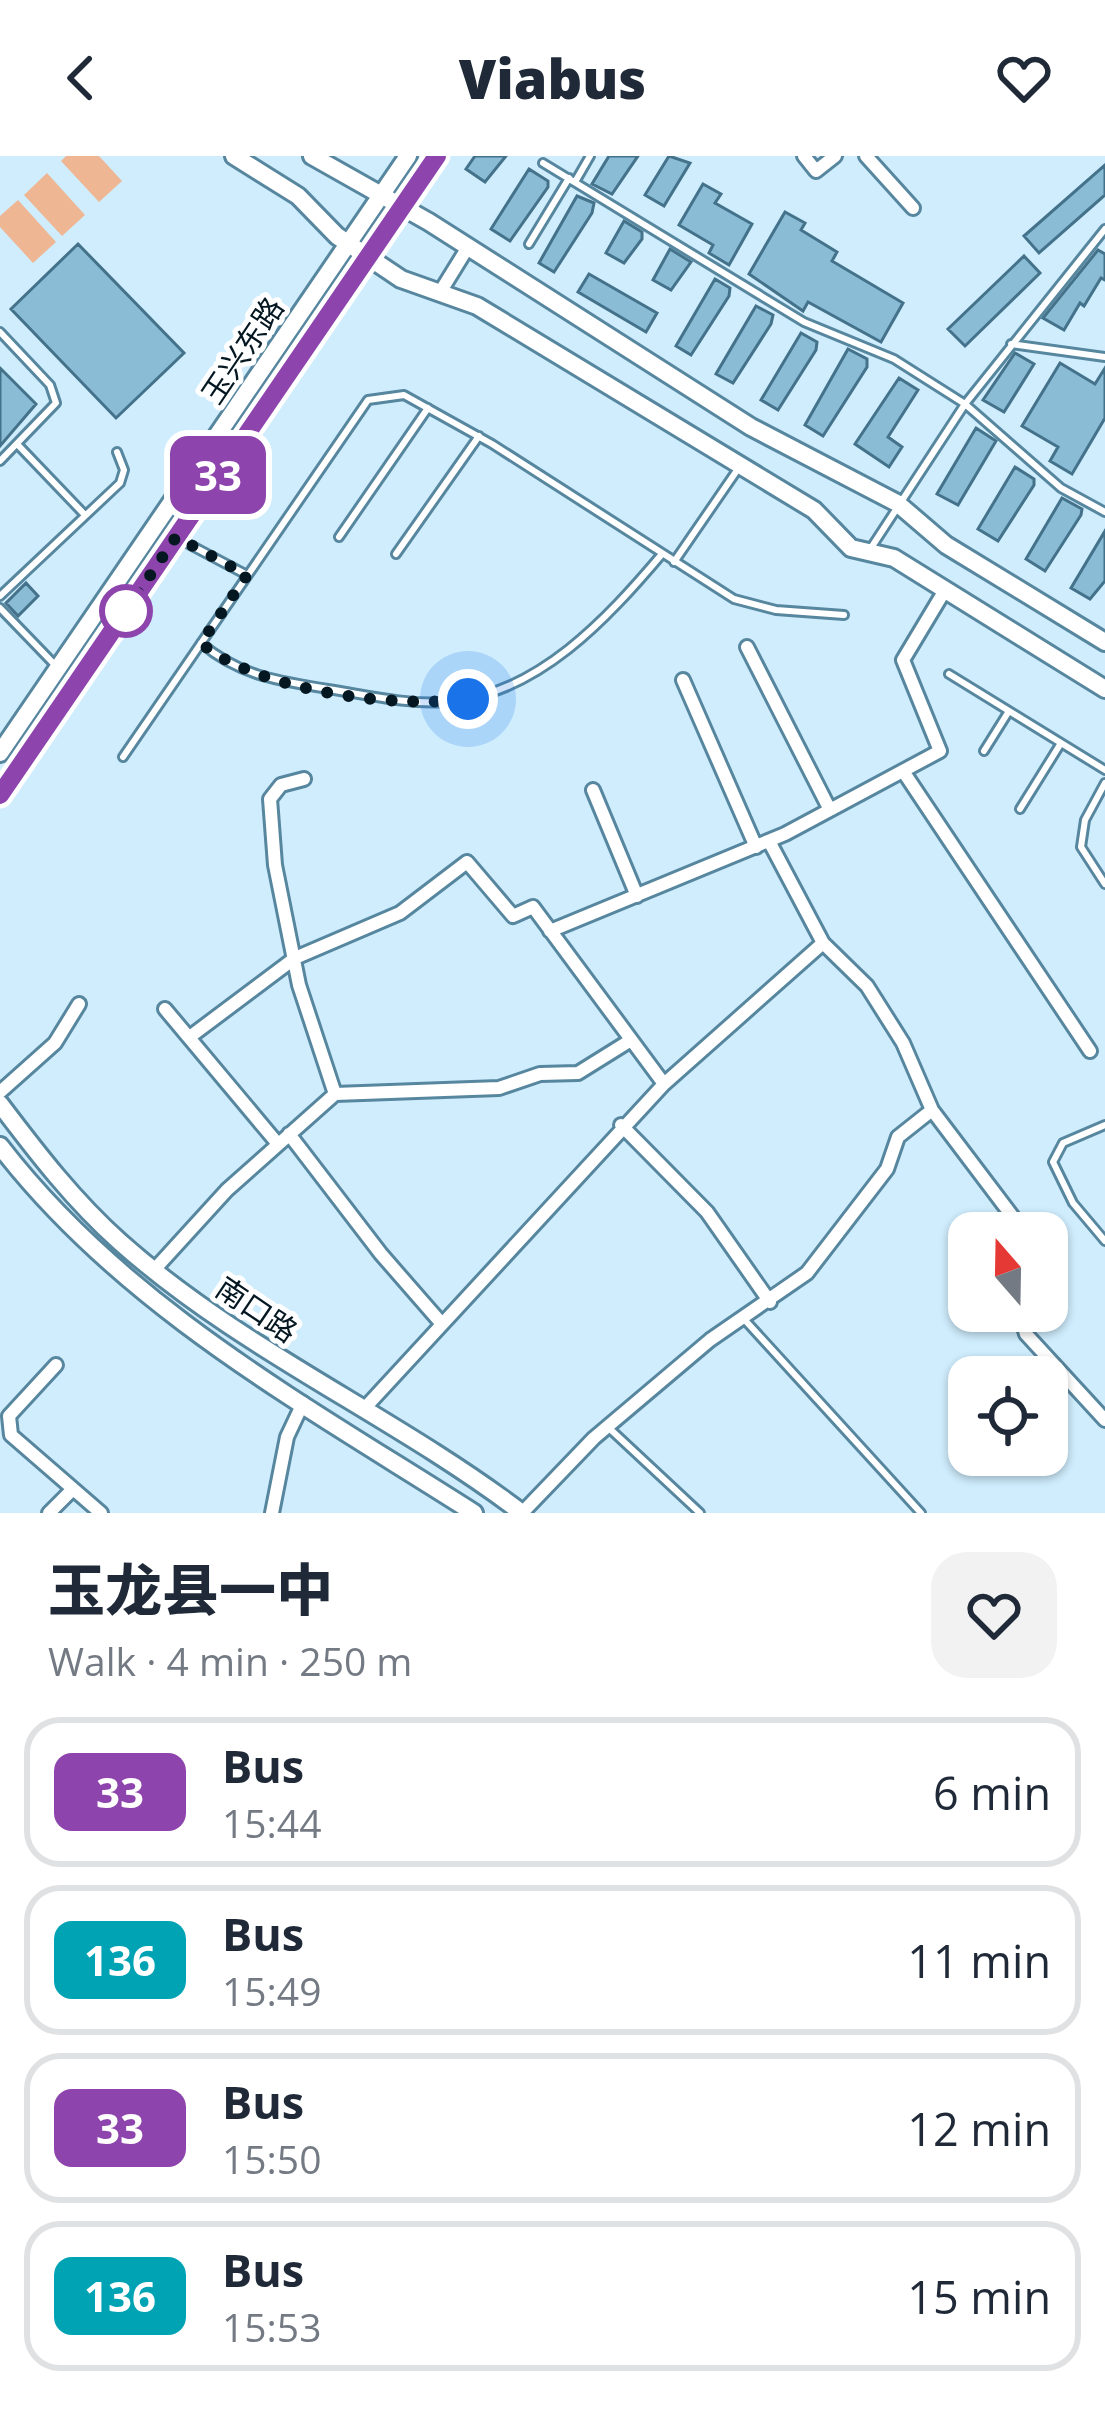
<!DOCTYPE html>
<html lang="en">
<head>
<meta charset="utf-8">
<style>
	body { margin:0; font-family:"Open Sans","Noto Sans SC",sans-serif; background:#f2f2f3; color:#1f2937; height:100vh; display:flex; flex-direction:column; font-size:45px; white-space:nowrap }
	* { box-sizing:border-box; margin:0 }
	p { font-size:39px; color:#747a83 }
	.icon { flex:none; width:66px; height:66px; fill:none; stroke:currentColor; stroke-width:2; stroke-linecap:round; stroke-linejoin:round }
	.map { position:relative; height:1357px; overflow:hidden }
	.details { display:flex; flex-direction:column; background:#fff; flex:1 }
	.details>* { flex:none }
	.badge { padding:0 24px; border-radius:18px; font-size:42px; line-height:78px }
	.needle { width:78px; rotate:340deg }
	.tools { position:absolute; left:948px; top:1056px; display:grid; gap:24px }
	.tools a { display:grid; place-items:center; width:120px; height:120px; border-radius:24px; background:#fff; box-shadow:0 3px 9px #0004; font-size:60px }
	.you { position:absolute; width:60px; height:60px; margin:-30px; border:9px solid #fff; border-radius:50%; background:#1a73e8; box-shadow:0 0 0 18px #1a73e833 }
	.map>.badge { position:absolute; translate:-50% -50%; box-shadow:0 0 0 6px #fff }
	.round { display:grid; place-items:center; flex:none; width:126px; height:126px; border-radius:36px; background:#f2f2f3 }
	.head { display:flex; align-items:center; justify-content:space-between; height:204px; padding:0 48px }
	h1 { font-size:57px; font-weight:800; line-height:90px }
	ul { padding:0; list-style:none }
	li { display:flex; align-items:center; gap:36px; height:150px; margin:0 24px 18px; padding:0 24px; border:6px solid #e0e1e3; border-radius:36px }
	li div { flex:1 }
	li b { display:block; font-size:45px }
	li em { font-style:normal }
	li .badge { min-width:132px; font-weight:700; text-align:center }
	header { display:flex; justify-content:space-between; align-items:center; height:156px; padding:0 48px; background:#fff; font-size:54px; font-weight:800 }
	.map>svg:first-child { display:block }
	.green { fill:#efb694 }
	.building { fill:#8bbcd6; stroke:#43728a; stroke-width:3 }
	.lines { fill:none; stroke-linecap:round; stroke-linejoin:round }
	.lane-casing { stroke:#57869f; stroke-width:12 }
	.street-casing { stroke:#57869f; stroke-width:18 }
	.secondary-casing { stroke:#57869f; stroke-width:22 }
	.lane { stroke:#fff; stroke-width:6 }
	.street { stroke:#fff; stroke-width:12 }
	.secondary { stroke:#fff; stroke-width:16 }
	.line-casing { stroke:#fff; stroke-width:27 }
	.line { stroke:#8e44ad; stroke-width:18 }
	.walk { stroke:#051822; stroke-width:12; stroke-dasharray:0 21.6 }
	.stop-dot { fill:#fff; stroke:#8e44ad; stroke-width:6 }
	.labels { text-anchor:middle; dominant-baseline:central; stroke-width:10; stroke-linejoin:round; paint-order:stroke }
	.street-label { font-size:30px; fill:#051822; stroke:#fff }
</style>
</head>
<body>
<header><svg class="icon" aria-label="back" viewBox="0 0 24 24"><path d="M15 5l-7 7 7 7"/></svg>Viabus<svg class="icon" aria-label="heart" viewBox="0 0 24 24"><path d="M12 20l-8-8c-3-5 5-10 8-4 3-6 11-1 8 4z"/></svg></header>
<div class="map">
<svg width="1105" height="1357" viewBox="0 0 1105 1357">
	<rect width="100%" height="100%" fill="#cfedfd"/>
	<path class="green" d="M66,0H99L122,25L99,46L61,5Z
		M47,17L85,59L62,80L24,39Z
		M18,44L56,86L33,107L0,71V60Z"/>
	<path class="building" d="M475,0H506L485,26L466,13Z
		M609,0H638L612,38L592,28Z
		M669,0L690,7L664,50L645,39Z
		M1105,9V39L1039,97L1024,80Z
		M529,13L548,25V31L510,85L491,73Z
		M703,28L721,38L715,47L752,68L729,109L709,97L713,89L679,69Z
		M577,40L594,47L592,57L554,116L539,107Z
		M785,56L805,67L801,74L837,96L832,105L903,147L881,186L808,146L803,155L749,118Z
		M624,65L642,76V83L624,107L606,97Z
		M78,88L184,197L116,262L11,153Z
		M670,93L691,106L671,134L653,124Z
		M1098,94L1105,98V124L1101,122L1084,150L1080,147L1064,174L1043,162Z
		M1024,100L1040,117L965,190L948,173Z
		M589,118L657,157L646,176L578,136Z
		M715,123L730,132L729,140L691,199L676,190Z
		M756,150L773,159L771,168L733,227L716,218Z
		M801,177L817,186L816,194L778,254L761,244Z
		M848,193L867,203V211L823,280L805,269Z
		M1015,197L1034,208L1004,256L983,244Z
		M1060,207L1095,228L1105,212V262L1072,318L1050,305L1058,291L1022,270Z
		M0,212L36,248L0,290Z
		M899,222L918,234L888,281L902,291L889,311L855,288Z
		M976,272L996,285L958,349L937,338Z
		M1015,311L1034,323V329L998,385L978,373Z
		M1062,342L1082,353L1081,359L1045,415L1026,403Z
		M1105,375V425L1090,443L1071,432Z
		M26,427L38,440L18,460L6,447Z"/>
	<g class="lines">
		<defs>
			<path id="lane" d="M543,7L804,166L894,203L965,248L1061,332L1105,356
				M575,26L590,0
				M529,88L569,22
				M0,176L50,229L56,247L0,305
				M1011,188L1105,201
				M17,288L85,359
				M339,381L428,252
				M179,383L247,419
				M869,395L965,248L1105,73
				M396,398L479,280
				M674,406L740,310
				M0,440L120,327L124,314L117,296
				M0,452L56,510
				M201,487C239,520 280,525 328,533C367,539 408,549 448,546C538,538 607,463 662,398
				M949,518L1105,614
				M984,595L1009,555
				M123,601L368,244L404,239L492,288L734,443L776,454L844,459
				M1105,627L1085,664L1081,691L1105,728
				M1020,653L1061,587
				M1105,969L1063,987L1053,1006L1073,1047L1105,1085
				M743,1162L921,1357
				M610,1273L700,1357"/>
			<path id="street" d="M804,0L816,15L835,0
				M866,0L913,52
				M439,138L468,91
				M747,491L830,654
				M683,524L756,691
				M903,615L1090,895
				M304,623L281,629L270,643L275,709L299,829L335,938L499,932L540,918L578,917L631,884
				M593,634L637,740
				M550,775L785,678L940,595L903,504L945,434
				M823,787L867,830L903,887L932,954L1025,1077
				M165,853L278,988
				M191,880L295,802L400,757L467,706L513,760L533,751L664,928L363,1254
				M664,928L823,787L769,685
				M0,936L55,887L79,848
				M621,969L707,1056L770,1146
				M289,978L381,1098L442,1168
				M1047,1105L1059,1119L1047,1130
				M154,1114L227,1034L335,938
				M1019,1155L1026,1178L1105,1264
				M56,1209L9,1260L11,1279L101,1357
				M49,1357L73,1333
				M272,1357L287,1281L303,1247
				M522,1357L594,1282L710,1184L807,1117L887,1013L898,981L932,954"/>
			<path id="secondary" d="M234,0L298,40L337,80L401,123L477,150L814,354L851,392L894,402L1105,533
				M312,0L429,66L751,271L897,347L946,389L1105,486
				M0,597L408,0
				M0,639L437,0
				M0,948C37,997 74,1045 120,1086C241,1194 393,1259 522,1357
				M0,990C124,1151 305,1249 474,1357"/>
		</defs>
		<use href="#lane" class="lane-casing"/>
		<use href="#street" class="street-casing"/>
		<use href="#secondary" class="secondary-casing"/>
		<use href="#lane" class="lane"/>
		<use href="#street" class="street"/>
		<use href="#secondary" class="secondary"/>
	</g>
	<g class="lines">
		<defs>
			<path id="line" d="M0,639L437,0"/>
		</defs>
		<use href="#line" class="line-casing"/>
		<use href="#line" class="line"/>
		<path class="walk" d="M126,455L176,381L247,419L201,487C257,535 396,553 468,543"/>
	</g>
	<circle class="stop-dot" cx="126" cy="455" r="24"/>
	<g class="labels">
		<g class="street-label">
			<text transform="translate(242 194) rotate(-56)">玉兴东路</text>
			<text transform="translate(257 1153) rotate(34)">南口路</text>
		</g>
	</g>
</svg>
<div class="tools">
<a><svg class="needle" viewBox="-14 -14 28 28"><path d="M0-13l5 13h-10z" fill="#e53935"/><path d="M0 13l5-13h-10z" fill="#747a83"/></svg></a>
<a><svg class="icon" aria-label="locate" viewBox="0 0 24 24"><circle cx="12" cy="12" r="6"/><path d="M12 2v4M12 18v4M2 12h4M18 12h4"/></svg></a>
</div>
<div class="you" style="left:468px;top:543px"></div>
<b class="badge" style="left:218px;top:319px;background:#8e44ad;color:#fff">33</b>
</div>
<section class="details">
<div class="head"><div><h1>玉龙县一中</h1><p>Walk · 4 min · 250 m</p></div><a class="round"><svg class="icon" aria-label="heart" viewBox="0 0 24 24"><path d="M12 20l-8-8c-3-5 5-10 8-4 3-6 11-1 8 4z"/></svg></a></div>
<ul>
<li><span class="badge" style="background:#8e44ad;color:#fff">33</span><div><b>Bus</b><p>15:44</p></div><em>6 min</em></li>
<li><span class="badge" style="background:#00a3b4;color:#fff">136</span><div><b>Bus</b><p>15:49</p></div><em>11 min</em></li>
<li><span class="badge" style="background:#8e44ad;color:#fff">33</span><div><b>Bus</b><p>15:50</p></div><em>12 min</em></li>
<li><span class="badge" style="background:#00a3b4;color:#fff">136</span><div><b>Bus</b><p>15:53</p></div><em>15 min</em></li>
</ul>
</section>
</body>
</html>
